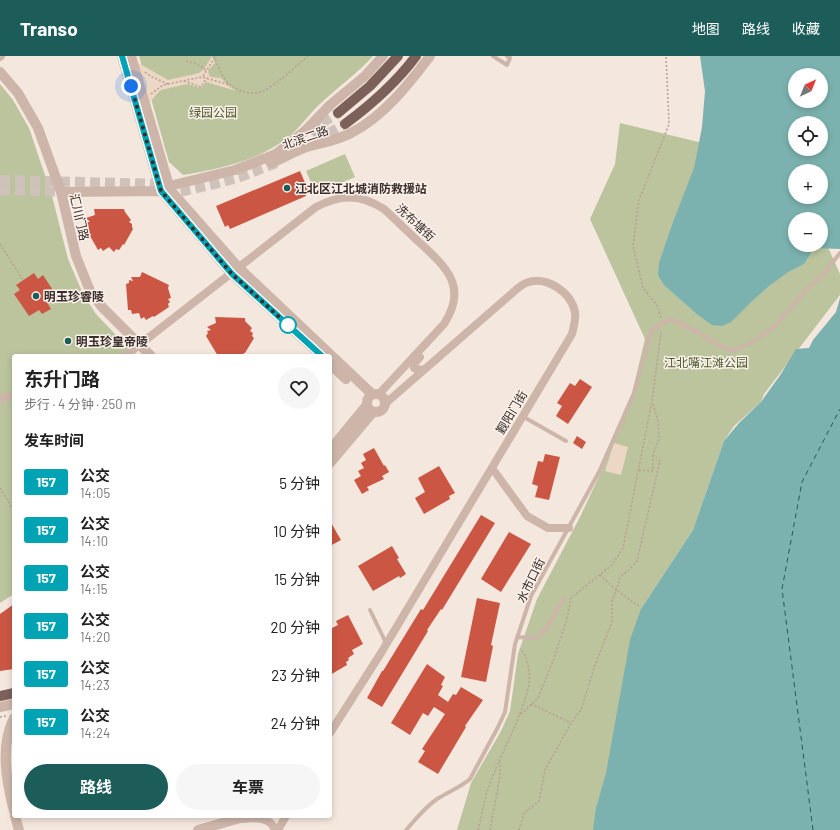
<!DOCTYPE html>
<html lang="zh">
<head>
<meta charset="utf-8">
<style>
	body { margin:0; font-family:Barlow,"Noto Sans SC",sans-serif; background:#f6f6f6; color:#222; height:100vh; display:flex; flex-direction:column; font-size:15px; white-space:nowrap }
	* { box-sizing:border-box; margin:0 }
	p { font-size:13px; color:#767676 }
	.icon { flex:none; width:22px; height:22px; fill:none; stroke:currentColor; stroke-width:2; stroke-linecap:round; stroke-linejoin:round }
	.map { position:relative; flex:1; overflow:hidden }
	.panel { position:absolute; left:12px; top:298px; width:320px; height:464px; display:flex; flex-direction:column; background:#fff; border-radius:4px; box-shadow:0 2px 6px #0003 }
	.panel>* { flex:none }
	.badge { padding:0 8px; border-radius:3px; font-size:14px; line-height:26px }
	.needle { width:26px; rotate:43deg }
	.fabs { position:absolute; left:788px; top:12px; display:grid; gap:8px }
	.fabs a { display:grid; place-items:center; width:40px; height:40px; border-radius:50%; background:#fff; box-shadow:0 2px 6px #0003; font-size:20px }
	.you { position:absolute; width:20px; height:20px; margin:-10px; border:3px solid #fff; border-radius:50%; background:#1a73e8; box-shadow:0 0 0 6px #1a73e833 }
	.map>.badge { position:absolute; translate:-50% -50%; box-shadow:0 0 0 2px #fff }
	h2 { padding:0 12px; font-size:15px; line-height:36px }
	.round { display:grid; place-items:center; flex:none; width:42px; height:42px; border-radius:21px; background:#f6f6f6 }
	.summary { display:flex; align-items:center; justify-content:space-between; height:68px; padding:0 12px }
	h1 { font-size:19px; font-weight:700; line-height:30px }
	.primary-button { display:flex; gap:8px; margin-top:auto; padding:8px 12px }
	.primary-button a { flex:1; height:46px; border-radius:24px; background:#1c5d5a; color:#fff; font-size:16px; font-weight:700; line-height:46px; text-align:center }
	.primary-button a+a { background:#f6f6f6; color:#222 }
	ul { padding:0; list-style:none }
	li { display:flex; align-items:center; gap:12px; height:48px; padding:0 12px }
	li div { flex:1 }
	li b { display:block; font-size:15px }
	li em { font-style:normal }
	li .badge { min-width:44px; font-weight:700; text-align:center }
	header { display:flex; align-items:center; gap:24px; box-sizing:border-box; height:56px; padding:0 20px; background:#1c5d5a; color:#fff }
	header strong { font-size:19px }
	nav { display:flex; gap:22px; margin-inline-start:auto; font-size:14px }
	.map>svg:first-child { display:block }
	.green { fill:#bbc49d }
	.plaza { fill:#ecd6c4 }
	.water { fill:#7bb2af; fill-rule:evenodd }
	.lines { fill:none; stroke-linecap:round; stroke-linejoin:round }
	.ferry { stroke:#1c5d5a; stroke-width:1; stroke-dasharray:5 4; stroke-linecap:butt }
	.building { fill:#cb5644 }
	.primary-tunnel { stroke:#cfc2ba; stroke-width:10; stroke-dasharray:10 5; stroke-linecap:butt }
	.path { stroke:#b99f93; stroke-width:1.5; stroke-dasharray:2 2; stroke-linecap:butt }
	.service { stroke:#cdb5a9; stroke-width:4 }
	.minor { stroke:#cdb5a9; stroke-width:8 }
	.tertiary { stroke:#cdb5a9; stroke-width:10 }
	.primary { stroke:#7c615a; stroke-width:10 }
	.line-casing { stroke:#fff; stroke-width:9 }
	.line { stroke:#00a3b4; stroke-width:6 }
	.walk { stroke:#3a2c29; stroke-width:4; stroke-dasharray:0 7.2 }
	.poi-dot { fill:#1c5d5a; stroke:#fbf2eb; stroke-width:1.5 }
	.stop-dot { fill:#fff; stroke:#00a3b4; stroke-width:2 }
	.labels { text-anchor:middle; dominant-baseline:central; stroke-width:3; stroke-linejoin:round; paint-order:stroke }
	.park-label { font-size:12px; fill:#4d592c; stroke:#fbf2eb }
	.street-label { font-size:12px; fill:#3a2c29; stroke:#fbf2eb }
	.poi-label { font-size:12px; font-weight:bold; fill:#3a2c29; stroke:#fbf2eb; text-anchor:start }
</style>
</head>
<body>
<header>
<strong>Transo</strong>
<nav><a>地图</a><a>路线</a><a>收藏</a></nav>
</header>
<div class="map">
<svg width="840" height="774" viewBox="0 0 840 774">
	<rect width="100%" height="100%" fill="#f4e7de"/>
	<path class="green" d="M139,0H373C357,18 338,31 321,47C310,57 302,69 291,79C261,104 221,113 183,119L169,106Z
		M0,28L13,44L29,72L52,140L68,203L83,238L96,258L136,300H14V538L0,547Z
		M620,67L711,89L678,220L808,189H821L823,180L840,218V239L764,338L761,346L734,370L724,385L693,474L641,553L644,581L596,774H457L471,727L501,675L510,655L518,598L537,543L580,461L601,416L632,337L645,283L590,163L615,108Z
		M345,98L355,121L316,138L306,115Z"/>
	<path class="plaza" d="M212,0L215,7L208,14L209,19L211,21L221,22L227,29L236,35L206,26L201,32L188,28L183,29L161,34L156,39L148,49L135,5L168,24L199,17L204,13Z
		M614,387L628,391L621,419L605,415Z"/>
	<path class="water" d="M700,0H840V193L814,192L804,208L788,216L769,230L750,247L731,266L722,270L712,269L698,259L664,229L658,219L659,207L673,166L694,112L702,71L705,35ZM795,19H821V45H795ZM795,67H821V93H795ZM795,115H821V141H795ZM795,163H821V189H795Z
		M840,242V774H593L596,752L606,717L630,584L641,553L693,474L724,385L739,367L761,346L781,318L796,293L809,292L813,284L836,256Z"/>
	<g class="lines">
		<path class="ferry" d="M813,774L782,533L802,426L840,353"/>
	</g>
	<path class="building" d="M300,115L309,136L305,137L306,140L230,173L228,169L225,171L216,150Z
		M94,153H124L125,156L131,164L129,166L132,168V171L133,173L124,189L123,188L119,194L116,193L114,196L109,191L103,195L101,192L98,194L85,171L88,169L86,166H90L86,162L95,159Z
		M142,216L169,229L168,232L171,242L168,243L170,246L168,248L169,251L154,261L153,260L146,264L144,261L141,263L139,257L132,258L131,254H128L126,228L129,227V224L133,225L131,221H140Z
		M34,217L38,223L43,219L58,242L48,248L51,253L42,258L39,254L29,260L14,238L20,234L16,229Z
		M215,261L245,262V265L252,272L250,275L253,277L252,280L254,282L245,297H244L241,300H218L206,280L208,277L207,275L211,274L207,271L216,267Z
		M580,323L592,331L568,368L556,360L562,350L557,347L570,327L575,330Z
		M577,380L586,386L582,393L573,387Z
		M374,392L384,410L385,409L389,416L382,420L384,423L367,431L369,434L362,438L354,424L361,420L358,415L364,412L361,407L366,404L363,398Z
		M545,398L560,401L549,444L535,441L538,430L532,428L538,405L543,406Z
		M439,410L455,437L449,440L450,443L424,458L415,442L425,436L418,422Z
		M481,459L495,467L442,554L441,553L427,574L428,575L382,651L367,642L382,615H383L421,553L423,554Z
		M330,465L341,484L330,490Z
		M509,476L531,488L501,536L481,523Z
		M392,490L399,502L397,503L406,518L400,522L399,520L373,535L358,510Z
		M477,542L500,547L491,589L493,590L486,626L461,621Z
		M14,548V613L0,615V558Z
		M348,559L363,588L352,594L354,598L348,602L349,604L346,606L347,609L330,619V573L338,569L336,565Z
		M427,608L445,621L441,629L443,630L438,639L448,646L453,638L456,639L461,631L483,644L465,670L466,671L438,718L418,706L425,695L422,693L445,658L434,651L428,660L423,657L410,679L391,667Z"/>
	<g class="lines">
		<path class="primary-tunnel" d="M309,75L338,57
			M315,85L345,68
			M0,124L166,128
			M0,134L68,136
			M166,139L215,128L240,121L279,106"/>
		<path class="path" d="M214,0C217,7 220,16 225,23C234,35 253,42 267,33C282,24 295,11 308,0
			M186,5L197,8L206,14
			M145,16L152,21L168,28
			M203,20L215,1
			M184,25L201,31L207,22
			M151,38L163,29L202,21L230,29
			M0,188L23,224
			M661,262L657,249L643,232L633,190L639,144L669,68L666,0
			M639,414L653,415V399
			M0,432L14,455
			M600,519L616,534L639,550
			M531,648L571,667
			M0,661L6,660
			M518,661L538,642L553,605L567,563L571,542L612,509L623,492L652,345L661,276
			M478,774C482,759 484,744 489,730C501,697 519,667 528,633C531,622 529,601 520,593
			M490,774L500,720V706
			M519,774L524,757L539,745L545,714L571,667L581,654L594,612L612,566V545L621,520L629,514L637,505L660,405L653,399L659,383L658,366L653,347"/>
		<path class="service" d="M493,0L507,9L510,2L507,0
			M522,360L566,385
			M370,554L386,587
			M517,581L535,582L546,573L564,542
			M406,774C416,763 425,751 437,743C448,736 461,731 470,723L498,671L505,656L515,588L531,540L599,416L634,337L651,275L670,263C692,271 710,285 731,295L749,288L774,271L807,233L822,220L840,197"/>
		<path class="minor" d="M0,1L1,0
			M125,300L316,151C341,138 360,138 384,153C396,164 408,176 420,187C447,212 468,231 444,268L379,338
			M420,301L415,307L414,312L419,314L425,313
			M0,343L14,339
			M492,412L527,460L548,472H569
			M330,677L381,597L572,278C574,270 576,263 575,256C571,236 546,219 526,227C523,228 521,230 518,232L386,347
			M242,763C254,762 270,760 275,774
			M278,774L286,760"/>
		<path class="tertiary" d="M122,0L161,135L232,218L322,300
			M131,0L169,130L172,136L239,212L372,338
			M0,16L18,37L38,72L61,136L76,200L90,235L102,251L151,300
			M317,63C314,70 315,76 321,82L330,84
			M271,107C282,103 293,96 304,92C320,87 336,85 351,77C383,61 409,28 430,0
			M61,136L161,135L169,130L235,114L276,98L305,75L330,49L365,20L383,0
			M330,308L346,323
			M367 347a9 9 0 1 1 18 0a9 9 0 1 1-18 0Z
			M330,394L367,349
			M330,407L373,356
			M0,651L14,648
			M14,662C0,689 6,725 14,755
			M15,760L19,774
			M198,774L247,760"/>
		<path class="primary" d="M338,57L370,30L398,0
			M345,68C372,48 396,27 416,0
			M0,640L14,637"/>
	</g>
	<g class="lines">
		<defs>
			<path id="line" d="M122,0L161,135L232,218L322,300"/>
		</defs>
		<use href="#line" class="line-casing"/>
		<use href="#line" class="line"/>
		<path class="walk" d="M131,30L161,135L232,218L288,269"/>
	</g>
	<g class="poi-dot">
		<circle cx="287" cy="132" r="4"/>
		<circle cx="36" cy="240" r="4"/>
		<circle cx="68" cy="285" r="4"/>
	</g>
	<circle class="stop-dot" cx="288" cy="269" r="8"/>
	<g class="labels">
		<g class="park-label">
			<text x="213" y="56">绿园公园</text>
			<text x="706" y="306">江北嘴江滩公园</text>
		</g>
		<g class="street-label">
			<text transform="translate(305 81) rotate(-19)">北滨二路</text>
			<text transform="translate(80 161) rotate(77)">汇川门路</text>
			<text transform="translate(416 166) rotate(43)">洗布塘街</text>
			<text transform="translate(511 356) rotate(-59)">觐阳门街</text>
			<text transform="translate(530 524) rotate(-64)">水市口街</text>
		</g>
		<g class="poi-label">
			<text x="295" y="132">江北区江北城消防救援站</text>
			<text x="44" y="240">明玉珍睿陵</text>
			<text x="76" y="285">明玉珍皇帝陵</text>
		</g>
	</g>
</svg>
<div class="fabs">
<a><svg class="needle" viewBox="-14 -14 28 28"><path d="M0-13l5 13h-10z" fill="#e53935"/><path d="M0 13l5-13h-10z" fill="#767676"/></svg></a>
<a><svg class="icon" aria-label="locate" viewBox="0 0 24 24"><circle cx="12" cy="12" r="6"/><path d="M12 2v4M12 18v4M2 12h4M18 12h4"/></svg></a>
<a>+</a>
<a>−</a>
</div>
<div class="you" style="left:131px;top:30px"></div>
<section class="panel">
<div class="summary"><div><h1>东升门路</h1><p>步行 · 4 分钟 · 250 m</p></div><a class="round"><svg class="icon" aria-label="heart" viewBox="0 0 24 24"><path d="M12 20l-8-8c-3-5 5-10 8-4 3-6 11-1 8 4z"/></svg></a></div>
<h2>发车时间</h2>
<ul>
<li><span class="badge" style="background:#00a3b4;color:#fff">157</span><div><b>公交</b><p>14:05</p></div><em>5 分钟</em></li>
<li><span class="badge" style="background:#00a3b4;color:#fff">157</span><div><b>公交</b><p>14:10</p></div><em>10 分钟</em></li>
<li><span class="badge" style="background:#00a3b4;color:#fff">157</span><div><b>公交</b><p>14:15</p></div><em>15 分钟</em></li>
<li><span class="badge" style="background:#00a3b4;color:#fff">157</span><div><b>公交</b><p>14:20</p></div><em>20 分钟</em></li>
<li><span class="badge" style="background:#00a3b4;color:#fff">157</span><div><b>公交</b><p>14:23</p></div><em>23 分钟</em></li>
<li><span class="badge" style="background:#00a3b4;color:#fff">157</span><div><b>公交</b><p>14:24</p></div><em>24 分钟</em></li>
</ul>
<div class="primary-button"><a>路线</a><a>车票</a></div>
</section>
</div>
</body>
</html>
